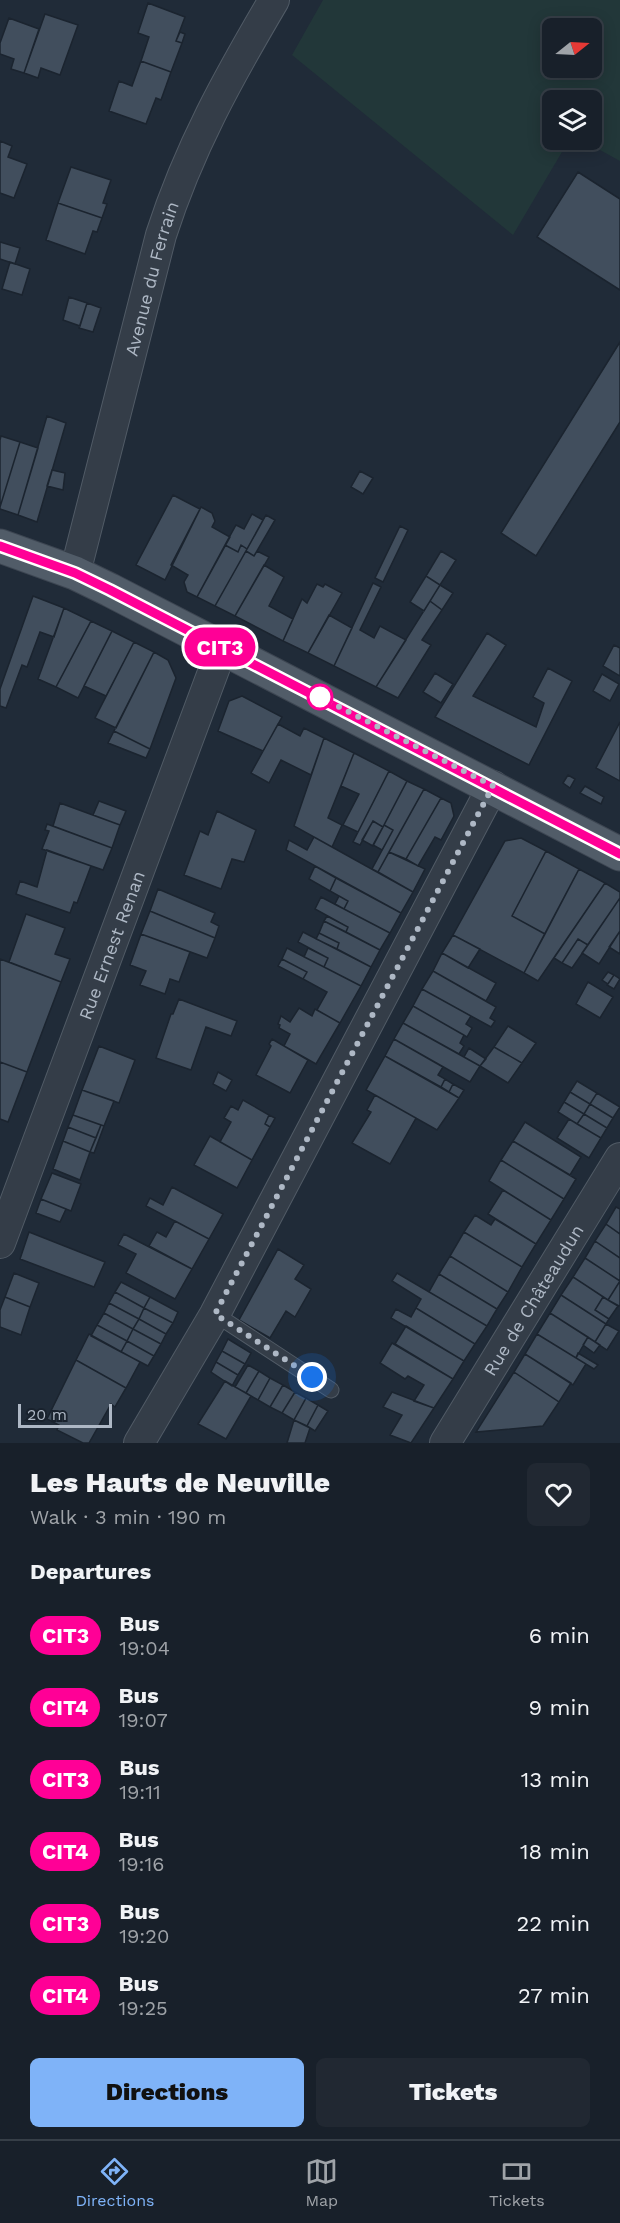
<!DOCTYPE html>
<html lang="en">
<head>
<meta charset="utf-8">
<style>
	body { margin:0; font-family:"Work Sans",sans-serif; background:#212832; color:#f1f3f6; height:100vh; display:flex; flex-direction:column; font-size:22px; white-space:nowrap }
	* { box-sizing:border-box; margin:0 }
	p { font-size:20px; color:#9fa3a8 }
	.icon { flex:none; width:33px; height:33px; fill:none; stroke:currentColor; stroke-width:2; stroke-linecap:round; stroke-linejoin:round }
	.map { position:relative; height:1443px; overflow:hidden }
	.panel { display:flex; flex-direction:column; background:#18202a; flex:1 }
	.panel>* { flex:none }
	.badge { padding:0 12px; border-radius:20px; font-size:21px; line-height:39px }
	.needle { width:39px; rotate:72deg }
	.buttons { position:absolute; left:542px; top:18px; display:grid; gap:12px }
	.buttons a { display:grid; place-items:center; width:60px; height:60px; border-radius:9px; background:#18202a; box-shadow:0 3px 15px #0003,0 0 0 2px #363e47; font-size:30px }
	.scale { position:absolute; left:18px; bottom:15px; width:94px; box-sizing:border-box; padding-left:6px; border:3px solid #aeb8c5; border-top:0; font-size:16px; line-height:21px; white-space:nowrap; color:#aeb8c5; -webkit-text-stroke:4px #19222d; paint-order:stroke }
	.you { position:absolute; width:30px; height:30px; margin:-15px; border:4px solid #fff; border-radius:50%; background:#1a73e8; box-shadow:0 0 0 9px #1a73e833 }
	.map>.badge { position:absolute; translate:-50% -50%; box-shadow:0 0 0 3px #fff }
	h2 { padding:0 30px; font-size:22px; line-height:54px }
	.round { display:grid; place-items:center; flex:none; width:63px; height:63px; border-radius:9px; background:#212832 }
	.overview { display:flex; align-items:center; justify-content:space-between; height:102px; padding:0 30px }
	h1 { font-size:28px; font-weight:800; line-height:45px }
	.action { display:flex; gap:12px; margin-top:auto; padding:12px 30px }
	.action a { flex:1; height:69px; border-radius:9px; background:#7fb3f8; color:#111; font-size:24px; font-weight:800; line-height:69px; text-align:center }
	.action a+a { background:#212832; color:#f1f3f6 }
	ul { padding:0; list-style:none }
	li { display:flex; align-items:center; gap:18px; height:72px; padding:0 30px }
	li div { flex:1 }
	li b { display:block; font-size:22px }
	li em { font-style:normal }
	li .badge { min-width:66px; font-weight:700; text-align:center }
	.tabs { display:flex; justify-content:space-around; align-items:center; height:84px; border-top:2px solid #363e47; background:#18202a; font-size:16px; color:#9fa3a8 }
	.tabs a { display:grid; justify-items:center; gap:3px }
	.tabs .current { color:#7fb3f8 }
	.map>svg:first-child { display:block }
	.green { fill:#223739; fill-rule:evenodd }
	.building { fill:#414e5d; stroke:#1b242f; stroke-width:1.5 }
	.lines { fill:none; stroke-linecap:round; stroke-linejoin:round }
	.lane-casing { stroke:#515b66; stroke-width:17 }
	.street-casing { stroke:#515b66; stroke-width:32 }
	.primary-casing { stroke:#3d4652; stroke-width:35 }
	.lane { stroke:#343d48; stroke-width:15 }
	.street { stroke:#343d48; stroke-width:30 }
	.primary { stroke:#515c68; stroke-width:33 }
	.line-casing { stroke:#fff; stroke-width:14 }
	.line { stroke:#ff0096; stroke-width:9 }
	.walk { stroke:#aeb8c5; stroke-width:6; stroke-dasharray:0 10.8 }
	.stop-dot { fill:#fff; stroke:#ff0096; stroke-width:3 }
	.labels { text-anchor:middle; dominant-baseline:central; stroke-width:4.5; stroke-linejoin:round; paint-order:stroke }
	.street-label { font-size:18px; fill:#aeb8c5; stroke:#19222d }
</style>
</head>
<body>
<div class="map">
<svg width="620" height="1443" viewBox="0 0 620 1443">
	<rect width="100%" height="100%" fill="#202b38"/>
	<path class="green" d="M323,0H620V161L582,140H591V100H552V140H569L513,235L292,55ZM552,28H591V68H552Z"/>
	<path class="building" d="M148,3L185,17L176,41L182,43L171,72L141,61L149,37L138,33Z
		M45,14L78,25L60,75L41,68L38,78L24,73Z
		M9,18L39,29L24,73L11,69L14,59L0,54V43Z
		M180,32L185,34L182,43L176,41Z
		M141,61L171,72L161,100L156,98L146,124L109,111L119,81L132,86Z
		M0,141L12,146L8,157L27,164L14,198L0,193Z
		M71,167L111,180L103,203L107,204L102,218L58,203Z
		M578,172L620,199V290L537,237Z
		M58,203L102,218L97,232L93,231L85,254L46,240Z
		M0,242L20,248L15,264L0,259Z
		M10,262L30,269L22,295L2,289Z
		M69,297L87,303L80,326L63,320Z
		M87,303L101,308L93,332L79,328Z
		M620,342V422L536,556L501,533Z
		M47,416L66,423L37,522L18,515Z
		M1,436L20,442L0,507V440Z
		M20,442L38,448L18,515L0,509V507Z
		M52,470L65,473L63,490L47,486Z
		M360,471L373,478L363,494L351,487Z
		M173,495L200,509L165,580L136,565Z
		M201,507L212,513L215,521L212,527L230,537L197,597L187,592L184,582L188,575L171,565Z
		M252,514L263,520L247,549L241,545L238,552L225,545L236,525L244,529Z
		M266,515L275,520L254,556L246,551Z
		M400,526L408,530L383,582L375,578Z
		M225,545L238,552L241,545L247,549L215,606L197,597Z
		M246,551L254,556L257,551L269,557L235,616L215,606Z
		M441,551L456,560L440,585L426,576Z
		M264,565L284,577L269,606L293,619L283,641L235,616Z
		M426,576L440,585L424,611L410,602Z
		M373,583L381,587L360,630L374,638L380,626L406,640L376,687L334,666Z
		M317,584L323,587L325,584L342,593L308,653L283,641L302,599L307,603Z
		M440,585L453,593L442,610L430,601Z
		M33,596L64,608L54,637L40,632L27,667L22,665L6,708L0,706V689Z
		M430,601L442,610L422,640L431,645L398,698L376,687Z
		M64,608L91,621L56,687L38,679Z
		M329,615L352,628L334,666L308,653Z
		M91,621L112,631L78,698L56,687Z
		M112,631L134,642L106,696L84,686Z
		M487,633L506,645L473,696L536,727L544,703L533,697L548,668L572,681L529,765L435,717Z
		M134,642L154,652L116,728L95,718Z
		M614,645L620,648V676L603,666Z
		M154,652L168,660L176,678L150,749L114,731Z
		M435,673L453,684L441,703L423,692Z
		M602,674L619,684L610,701L593,691Z
		M242,696L282,717L263,751L218,731L229,701Z
		M620,722V781L596,768Z
		M278,724L300,736L304,728L324,738L311,775L281,760L269,783L251,773Z
		M114,731L150,749L146,758L108,743Z
		M324,738L354,753L328,818L342,825L332,847L294,826Z
		M354,753L389,771L358,832L343,825L359,794L341,786Z
		M389,771L407,781L383,827L373,821L360,845L353,842Z
		M568,775L575,779L570,788L563,783Z
		M407,781L424,789L378,872L372,869L393,830L384,825Z
		M585,786L604,797L601,804L580,793Z
		M424,789L441,798L406,859L389,852Z
		M441,798L451,803L454,816L441,840L435,837L418,866L406,859Z
		M99,801L126,811L120,825L93,815Z
		M60,803L120,825L112,848L53,826Z
		M217,811L256,830L244,862L232,859L221,889L184,875L200,831L208,835Z
		M373,821L383,827L373,846L362,840Z
		M47,824L112,848L103,870L42,849L49,831L45,830Z
		M384,825L393,830L382,850L373,845Z
		M314,837L413,892L401,913L286,850L289,840L307,850Z
		M521,838L546,851L512,916L545,934L524,973L453,935L505,841Z
		M47,850L91,866L77,903L74,902L70,913L16,894L20,881L37,887Z
		M546,851L579,869L545,934L512,916Z
		M389,852L425,869L413,892L378,872Z
		M315,866L336,878L330,891L309,879Z
		M579,869L605,883L538,981L524,973Z
		M336,878L401,913L390,933L344,909L348,901L330,891Z
		M605,883L620,892V898L588,945L578,939L562,963L554,958Z
		M158,889L215,913L211,922L219,926L215,938L150,911Z
		M339,896L348,901L344,909L335,904Z
		M321,897L390,933L380,950L346,932L348,927L315,909Z
		M620,898V931L599,964L582,953Z
		M150,911L215,938L207,958L141,934Z
		M26,914L65,928L55,954L70,959L61,982L9,962Z
		M327,916L348,927L346,932L324,921Z
		M324,921L380,950L371,967L337,949L339,943L319,933Z
		M620,931V954L609,947Z
		M303,932L371,967L361,986L324,967L328,958L298,942Z
		M319,933L339,943L337,949L316,939Z
		M141,934L190,952L179,982L170,979L165,994L140,985L146,971L130,965Z
		M453,935L480,949L468,968L442,953Z
		M578,939L588,945L572,968L562,963Z
		M287,948L361,986L340,1023L317,1010L327,992L303,979L307,972L282,959Z
		M308,948L328,958L324,967L304,957Z
		M442,953L496,983L486,1001L433,971Z
		M0,959L61,982L27,1072L0,1062Z
		M282,959L307,972L303,979L278,966Z
		M433,971L496,1007L490,1018L495,1021L491,1027L422,989Z
		M608,972L614,975L608,984L602,980Z
		M614,975L620,979L614,989L607,985Z
		M588,982L613,997L600,1018L576,1004Z
		M422,989L471,1016L466,1024L472,1028L467,1037L413,1006Z
		M179,999L237,1021L231,1036L206,1027L191,1070L156,1058L171,1014H173Z
		M413,1006L464,1035L460,1043L464,1046L459,1054L403,1023Z
		M299,1008L312,1016L315,1009L340,1023L316,1064L284,1046L290,1034L279,1028L280,1025L278,1024L281,1016L290,1022Z
		M403,1023L480,1066L470,1082L394,1039Z
		M508,1026L536,1043L522,1063L494,1047Z
		M272,1039L308,1060L290,1093L256,1075L271,1046L269,1044Z
		M394,1039L443,1067L438,1075L445,1079L441,1087L385,1056Z
		M99,1046L135,1060L119,1103L82,1090Z
		M494,1047L522,1063L508,1083L480,1066Z
		M469,1048L486,1059L480,1066L464,1057Z
		M385,1056L459,1098L437,1130L366,1090Z
		M0,1062L27,1072L8,1122L0,1119Z
		M218,1072L232,1080L226,1091L213,1084Z
		M445,1079L453,1084L449,1092L441,1087Z
		M577,1081L597,1093L590,1104L570,1092Z
		M453,1084L464,1090L459,1098L449,1092Z
		M82,1090L114,1101L104,1126L73,1115Z
		M570,1092L590,1104L584,1114L564,1102Z
		M597,1093L620,1107L613,1118L590,1104Z
		M375,1095L416,1118L390,1164L352,1143L371,1112L367,1110Z
		M243,1100L269,1115L265,1124L270,1127L252,1160L220,1142L231,1122L224,1118L231,1106L238,1110Z
		M564,1102L584,1114L577,1124L558,1112Z
		M590,1104L613,1118L607,1128L584,1114Z
		M584,1114L607,1128L601,1138L577,1124Z
		M73,1115L101,1125L96,1138L68,1127Z
		M269,1115L275,1118L270,1127L265,1124Z
		M569,1119L601,1138L589,1158L557,1138Z
		M525,1122L581,1157L570,1175L513,1141Z
		M101,1125L104,1126L94,1153L90,1152Z
		M68,1127L96,1138L90,1152L63,1141Z
		M210,1136L252,1160L237,1188L194,1165Z
		M63,1141L90,1152L80,1180L53,1169Z
		M513,1141L576,1179L564,1199L501,1160Z
		M501,1160L564,1199L551,1220L489,1181Z
		M52,1173L81,1184L71,1211L41,1199Z
		M172,1187L223,1214L209,1239L146,1206L150,1198L163,1205Z
		M503,1190L551,1220L536,1244L488,1214Z
		M41,1199L66,1209L60,1222L36,1213Z
		M616,1207L620,1209V1234L606,1224Z
		M475,1215L491,1225L495,1219L536,1244L522,1267L464,1232Z
		M175,1221L209,1239L192,1269L149,1246L157,1232L166,1237Z
		M606,1224L620,1234V1258L595,1241Z
		M29,1232L105,1262L94,1287L20,1259Z
		M464,1232L522,1267L508,1292L450,1256Z
		M124,1234L192,1269L175,1299L126,1273L136,1254L118,1245Z
		M595,1241L620,1258V1281L585,1258Z
		M278,1249L304,1265L295,1279L311,1289L295,1317L286,1311L270,1338L239,1320Z
		M450,1256L508,1292L497,1309L439,1274Z
		M585,1258L620,1281L608,1300L573,1277Z
		M14,1273L39,1283L30,1307L5,1297Z
		M397,1273L487,1326L475,1344L416,1308L421,1299L392,1281Z
		M439,1274L497,1309L487,1326L429,1292Z
		M573,1277L603,1297L595,1310L609,1319L606,1324L561,1295Z
		M620,1281V1305L619,1306L608,1300Z
		M121,1282L150,1297L144,1308L115,1292Z
		M115,1292L144,1308L139,1319L109,1303Z
		M561,1295L606,1324L595,1342L550,1313Z
		M5,1297L30,1307L21,1335L0,1327V1310Z
		M150,1297L178,1312L173,1323L144,1308Z
		M603,1297L618,1306L609,1319L595,1310Z
		M109,1303L139,1319L133,1329L104,1313Z
		M144,1308L173,1323L166,1334L139,1319Z
		M416,1308L475,1344L464,1361L391,1318L396,1309L411,1317Z
		M104,1313L133,1329L127,1341L97,1325Z
		M550,1313L588,1337L576,1358L537,1334Z
		M139,1319L166,1334L161,1344L133,1329Z
		M606,1324L619,1331L607,1350L595,1342Z
		M97,1325L127,1341L121,1352L91,1336Z
		M406,1326L464,1361L453,1379L395,1344Z
		M133,1329L161,1344L154,1356L127,1341Z
		M89,1334L140,1362L126,1388L76,1360Z
		M537,1334L586,1364L573,1385L525,1354Z
		M588,1337L600,1345L594,1353L583,1345Z
		M228,1339L251,1353L245,1364L222,1351Z
		M127,1341L154,1356L148,1366L121,1352Z
		M392,1343L453,1379L434,1408L414,1401L424,1385L408,1376L405,1379L380,1363Z
		M222,1351L245,1364L238,1375L216,1362Z
		M578,1353L598,1365L594,1369L576,1358Z
		M525,1354L571,1383L559,1402L514,1372Z
		M76,1360L126,1388L115,1407L111,1404L89,1443H83L57,1430L59,1425L47,1419Z
		M216,1362L238,1375L232,1386L211,1372Z
		M248,1365L259,1371L246,1393L235,1387Z
		M259,1371L270,1378L258,1400L246,1393Z
		M514,1372L559,1402L543,1426L476,1432Z
		M270,1378L283,1385L270,1407L258,1400Z
		M225,1381L251,1396L226,1439L198,1424Z
		M283,1385L295,1392L282,1413L270,1407Z
		M295,1392L306,1398L294,1420L282,1413Z
		M392,1392L434,1408L411,1443L390,1435L402,1415L383,1407Z
		M306,1398L318,1405L307,1426L294,1420Z
		M318,1405L328,1411L315,1431L307,1426Z
		M294,1420L310,1428L305,1443H287Z"/>
	<g class="lines">
		<defs>
			<path id="lane" d="M215,1314L331,1390"/>
			<g id="street">
				<path id="s1" d="M75,573L161,235C189,148 228,78 274,0"/>
				<path id="s2" d="M0,1243L222,648"/>
				<path d="M139,1443L215,1314L493,786"/>
				<path id="s3" d="M445,1443L620,1158"/>
			</g>
			<path id="primary" d="M0,546L75,573L110,590L620,854"/>
		</defs>
		<use href="#lane" class="lane-casing"/>
		<use href="#street" class="street-casing"/>
		<use href="#primary" class="primary-casing"/>
		<use href="#lane" class="lane"/>
		<use href="#street" class="street"/>
		<use href="#primary" class="primary"/>
	</g>
	<g class="lines">
		<defs>
			<path id="line" d="M0,546L75,573L110,590L620,854"/>
		</defs>
		<use href="#line" class="line-casing"/>
		<use href="#line" class="line"/>
		<path class="walk" d="M312,1377L215,1314L493,786L320,697"/>
	</g>
	<circle class="stop-dot" cx="320" cy="697" r="12"/>
	<g class="labels">
		<g class="street-label">
			<text stroke="none"><textPath href="#s1" startOffset="304">Avenue du Ferrain</textPath></text>
			<text stroke="none"><textPath href="#s2" startOffset="318">Rue Ernest Renan</textPath></text>
			<text stroke="none"><textPath href="#s3" startOffset="168">Rue de Châteaudun</textPath></text>
		</g>
	</g>
</svg>
<div class="buttons">
<a><svg class="needle" viewBox="-14 -14 28 28"><path d="M0-13l5 13h-10z" fill="#e53935"/><path d="M0 13l5-13h-10z" fill="#9fa3a8"/></svg></a>
<a><svg class="icon" aria-label="layers" viewBox="0 0 24 24"><path d="M12 4l9 5-9 5-9-5zM3 14l9 5 9-5"/></svg></a>
</div>
<div class="scale">20 m</div>
<div class="you" style="left:312px;top:1377px"></div>
<b class="badge" style="left:220px;top:647px;background:#ff0096;color:#fff">CIT3</b>
</div>
<section class="panel">
<div class="overview"><div><h1>Les Hauts de Neuville</h1><p>Walk · 3 min · 190 m</p></div><a class="round"><svg class="icon" aria-label="heart" viewBox="0 0 24 24"><path d="M12 20l-8-8c-3-5 5-10 8-4 3-6 11-1 8 4z"/></svg></a></div>
<h2>Departures</h2>
<ul>
<li><span class="badge" style="background:#ff0096;color:#fff">CIT3</span><div><b>Bus</b><p>19:04</p></div><em>6 min</em></li>
<li><span class="badge" style="background:#ff0096;color:#fff">CIT4</span><div><b>Bus</b><p>19:07</p></div><em>9 min</em></li>
<li><span class="badge" style="background:#ff0096;color:#fff">CIT3</span><div><b>Bus</b><p>19:11</p></div><em>13 min</em></li>
<li><span class="badge" style="background:#ff0096;color:#fff">CIT4</span><div><b>Bus</b><p>19:16</p></div><em>18 min</em></li>
<li><span class="badge" style="background:#ff0096;color:#fff">CIT3</span><div><b>Bus</b><p>19:20</p></div><em>22 min</em></li>
<li><span class="badge" style="background:#ff0096;color:#fff">CIT4</span><div><b>Bus</b><p>19:25</p></div><em>27 min</em></li>
</ul>
<div class="action"><a>Directions</a><a>Tickets</a></div>
</section>
<nav class="tabs">
<a class="current"><svg class="icon" aria-label="directions" viewBox="0 0 24 24"><path d="M12 3l9 9-9 9-9-9zM9 14v-3h6M13 9l2 2-2 2"/></svg>Directions</a>
<a><svg class="icon" aria-label="map" viewBox="0 0 24 24"><path d="M3 6l6-2 6 2 6-2v14l-6 2-6-2-6 2zM9 4v14M15 6v14"/></svg>Map</a>
<a><svg class="icon" aria-label="tickets" viewBox="0 0 24 24"><path d="M3 7h18v10H3zM15 7v10"/></svg>Tickets</a>
</nav>
</body>
</html>
